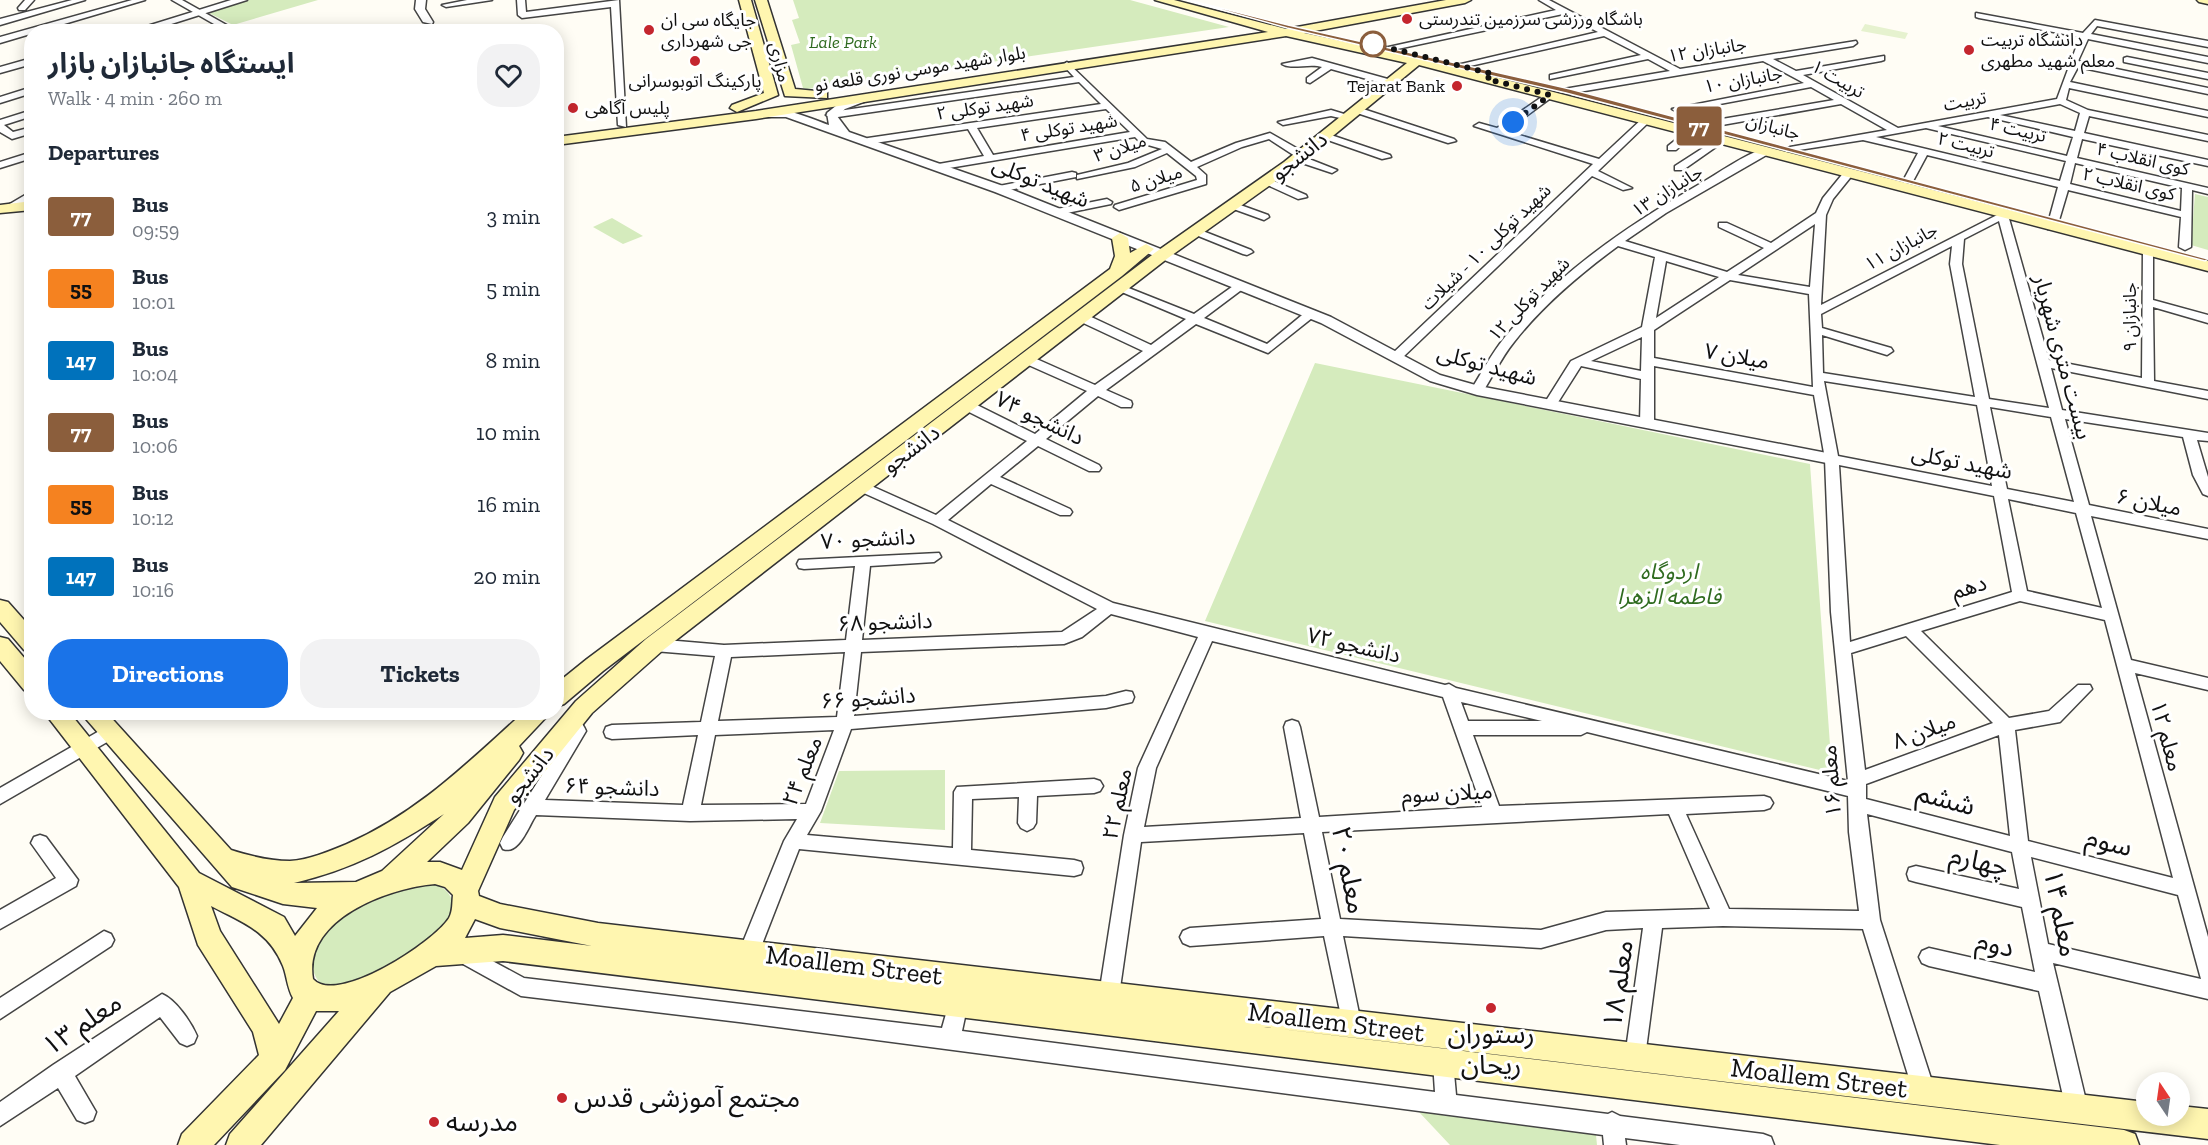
<!DOCTYPE html>
<html lang="en">
<head>
<meta charset="utf-8">
<style>
	body { margin:0; font-family:"Zilla Slab","Noto Sans Arabic",serif; background:#f2f2f3; color:#1f2937; height:100vh; display:flex; flex-direction:column; font-size:22px; white-space:nowrap }
	* { box-sizing:border-box; margin:0 }
	p { font-size:20px; color:#747a83 }
	.icon { flex:none; width:33px; height:33px; fill:none; stroke:currentColor; stroke-width:2; stroke-linecap:round; stroke-linejoin:round }
	.map { position:relative; flex:1; overflow:hidden }
	.sheet { position:absolute; left:24px; top:24px; width:540px; height:696px; display:flex; flex-direction:column; background:#fff; border-radius:24px; box-shadow:0 3px 15px #0003 }
	.sheet>* { flex:none }
	.badge { padding:0 12px; border-radius:4px; font-size:21px; line-height:39px }
	.needle { width:39px; rotate:347deg }
	.tools { position:absolute; left:2136px; top:1072px; display:grid; gap:12px }
	.tools a { display:grid; place-items:center; width:54px; height:54px; border-radius:50%; background:#fff; box-shadow:0 3px 15px #0003; font-size:30px }
	.you { position:absolute; width:30px; height:30px; margin:-15px; border:4px solid #fff; border-radius:50%; background:#1a73e8; box-shadow:0 0 0 9px #1a73e833 }
	.map>.badge { position:absolute; translate:-50% -50%; box-shadow:0 0 0 3px #fff }
	h2 { padding:0 24px; font-size:22px; line-height:54px }
	.round { display:grid; place-items:center; flex:none; width:63px; height:63px; border-radius:24px; background:#f2f2f3 }
	.head { display:flex; align-items:center; justify-content:space-between; height:102px; padding:0 24px }
	h1 { font-size:28px; font-weight:700; line-height:45px }
	.cta { display:flex; gap:12px; margin-top:auto; padding:12px 24px }
	.cta a { flex:1; height:69px; border-radius:24px; background:#1a73e8; color:#fff; font-size:24px; font-weight:700; line-height:69px; text-align:center }
	.cta a+a { background:#f2f2f3; color:#1f2937 }
	ul { padding:0; list-style:none }
	li { display:flex; align-items:center; gap:18px; height:72px; padding:0 24px }
	li div { flex:1 }
	li b { display:block; font-size:22px }
	li em { font-style:normal }
	li .badge { min-width:66px; font-weight:700; text-align:center }
	.map>svg:first-child { display:block }
	.green { fill:#d5ebbd }
	.pitch { fill:#e6f2cf }
	.lines { fill:none; stroke-linecap:round; stroke-linejoin:round }
	.minor-casing { stroke:#444; stroke-width:3 }
	.tertiary-casing { stroke:#444; stroke-width:3 }
	.secondary-casing { stroke:#333; stroke-width:3 }
	.minor { fill:#fff; fill-rule:evenodd }
	.tertiary { fill:#fff; fill-rule:evenodd }
	.secondary { fill:#fff6b0; fill-rule:evenodd }
	.line { fill:#8b5e3c; stroke:#fff; stroke-width:1.5 }
	.walk { stroke:#111; stroke-width:6; stroke-dasharray:0 10.8 }
	.poi-dot { fill:#c4262e; stroke:#fff; stroke-width:2 }
	.stop-dot { fill:#fff; stroke:#8b5e3c; stroke-width:3 }
	.labels { text-anchor:middle; dominant-baseline:central; stroke-width:6; stroke-linejoin:round; paint-order:stroke }
	.far-poi-label { font-size:18px; fill:#111; stroke:#fff; text-anchor:start }
	.far-park-label { font-size:18px; font-style:italic; fill:#2f6b1f; stroke:#fff }
	.far-street-label { font-size:18px; fill:#111; stroke:#fff }
	.street-label { font-size:22px; fill:#111; stroke:#fff }
	.park-label { font-size:22px; font-style:italic; fill:#2f6b1f; stroke:#fff }
	.near-street-label { font-size:27px; fill:#111; stroke:#fff }
	.near-poi-label { font-size:27px; fill:#111; stroke:#fff; text-anchor:start }
</style>
</head>
<body>
<div class="map">
<svg width="2208" height="1145" viewBox="0 0 2208 1145">
	<rect width="100%" height="100%" fill="#fffdf5"/>
	<path class="green" d="M249,0H318L233,25L209,13Z
		M793,0H1130L1229,27L807,89L803,88L791,45L800,43L792,20L799,18Z
		M2195,194L2208,197V250L2191,245Z
		M612,218L643,236L623,244L593,227Z
		M1315,363L1810,464L1832,773L1205,621Z
		M945,770V830L820,823L839,771Z
		M426,881C445,888 451,890 455,911L440,936L362,982L324,987C291,960 339,909 367,898C386,891 407,887 426,881Z
		M1419,1112L1596,1135L1597,1145H1450Z"/>
	<path class="pitch" d="M1865,24L1908,33L1905,39L1861,31Z"/>
	<g class="lines">
		<defs>
			<path id="minor" d="M25,0H34L25,10H19L18,8Z
				M72,0H85L0,25V19Z
				M132,0H145L0,43V37Z
				M172,0H182L239,32H228Z
				M467,0H492L446,7L442,5Z
				M517,0H525L526,12L619,0L626,127L618,125L611,7L522,18L518,15Z
				M1539,0H1549L1680,69L1856,41L1857,43L1853,46L1773,59L1796,71L1884,56V60L1881,61L1803,75L1898,128L2057,99L2080,37L1979,18L1976,17V13L2083,33L2095,20L2208,41V47L2097,26L2091,34L2208,57V63L2088,39L2078,61L2208,88V94L2078,67L2070,82L2208,111V117L2069,88L2066,100L2088,110L2208,135V141L2089,116L2084,133L2208,160V166L2082,139L2077,158L2208,188V194L2192,190L2191,247L2185,250L2179,247L2181,217L2068,190L2057,227L2048,229L2047,227L2058,187L1927,155L1912,183H1904L1903,181L1918,153L1863,140L1786,152L1785,150L1790,147L1887,130L1841,104L1722,125L1717,122L1722,119L1834,100L1811,87L1677,112L1672,109L1804,83L1763,61L1567,94L1564,93V89L1670,71L1648,59L1550,79V75L1641,55L1604,36L1461,68L1457,65L1598,32L1563,14L1388,51L1384,48L1556,10ZM2060,104L2080,113L2075,131L2000,115ZM1988,117L2073,137L2067,156L1938,126ZM1926,128L2066,161L2060,181L1876,137ZM2075,163L2182,188L2181,211L2070,184Z
				M196,27L203,32H193V28Z
				M2127,57L2208,73V79L2124,62V58Z
				M1312,58L1395,81L1397,83L1392,86L1331,69L1310,83L1307,82V78L1322,67C1310,63 1291,70 1282,64Z
				M1067,62L1147,139L1165,142L1191,162L1236,143L1270,133L1305,153L1304,157L1337,170L1332,173L1293,160L1292,158L1295,156L1269,139L1242,147L1197,167L1206,175V184L1119,210L1114,207L1115,205L1197,180L1196,176L1167,153L1135,167L1077,179V175L1128,163L1162,149L1141,143L1135,137L937,170L932,167L933,165L984,156L968,129L868,144L863,141L868,138L1101,104L1079,82L831,118L826,115L831,112L1074,77L1063,65ZM1106,109L1130,132L993,155L977,128Z
				M32,87V93L0,103V97Z
				M1549,92L1552,93V97L1506,131L1599,159L1643,118H1649V122L1598,171L1632,188L1623,190L1592,176L1401,359H1393V353L1593,164L1474,126L1479,123L1497,128Z
				M1357,107L1454,139L1456,141L1448,143L1354,112V108Z
				M32,110V116L4,125L13,132L32,127V133L12,139L0,132V120Z
				M1331,110L1354,117L1349,120L1331,116L1283,125L1278,122Z
				M1688,130L1696,132L1676,150H1668V146Z
				M1325,133L1390,155L1391,157L1382,159L1322,138V134Z
				M1720,137L1725,140L1723,142L1683,170H1675V166Z
				M1766,148L1770,149V153L1666,213L1625,241L1727,272L1764,248L1719,227V223H1727L1771,243L1816,213L1823,198L1845,171L1849,170L1854,173L1833,199L1826,215L1821,305L2003,212L2008,215L2049,360L2142,378L2143,249H2151L2153,251V300L2208,315V323L2153,307L2154,381L2208,391V399L2051,368L2062,410L2208,433V441L2197,440L2208,477V496L2203,494L2193,475L2183,437L2065,419L2089,505L2208,529V539L2091,516L2131,660L2208,678V690L2135,673L2208,937V999L2053,963L2088,1109L2085,1117L2077,1120L2069,1117L2066,1109L2039,991L1929,966L1922,963L1919,957L1922,951L1929,948L2035,972L2022,907L1916,882L1909,880L1907,874L1909,868L1916,866L2019,889L2012,852L1867,814L1880,920L1935,1091L1931,1098L1924,1102L1917,1098L1913,1091L1863,929L1723,926L1662,928L1645,1057L1642,1064L1635,1067L1628,1064L1625,1057L1643,928L1606,930L1541,948L1343,936L1361,1023L1358,1030L1351,1033L1344,1030L1324,936L1190,946L1183,943L1180,937L1183,931L1190,928L1321,919L1304,833L1141,842L1119,995L1116,1002L1109,1004L1102,1002L1099,995L1124,835L1138,768L1198,637L1111,614L1082,637L1064,644L861,652L854,716L1106,696L1126,691L1132,692L1134,697L1132,702L1106,708L851,729L821,811L807,835L953,848L954,792L957,787L1094,779L1100,781L1103,786L1100,791L1094,793L1037,796L1036,823L1033,828L1027,831L1021,828L1018,823L1019,797L972,799L971,850L1074,860L1081,862L1083,868L1081,874L1074,876L799,849L759,952L756,958L749,961L742,958L739,952L784,841L797,819L690,821L536,815C528,827 519,855 503,849L500,843L503,837L569,732L562,722L564,717C575,714 582,722 586,731L545,800L683,805L698,735L612,739L606,737L604,732L606,727L612,725L701,722L715,656L654,651L648,649L646,645L648,641L654,639L724,645L846,640L855,566L804,569L799,568L797,564L799,560L939,553L941,557L934,562L870,566L862,640L1062,632L1097,609L933,524L857,490L855,487L857,484H867L936,515L1027,441L963,409L961,406L963,403H973L1035,434L1087,391L1024,363V357H1032L1095,385L1143,351L1079,321V315H1087L1151,345L1186,319L1117,290L1115,288L1121,285L1194,314L1236,284H1244V288L1204,318L1267,344L1307,311H1315L1317,314L1268,353L1196,324L1106,390L1131,401L1132,404L1131,407H1121L1098,396L1046,439L1099,465L1101,468L1099,471H1089L1038,446L1000,477L1070,509L1072,512L1070,515H1060L991,484L948,520L1113,603L1445,685L1449,684L1456,688L1848,781L1831,612L1825,459L1814,395L1654,366V423L1647,427L1640,423L1641,379L1581,366L1555,407H1545L1544,404L1571,361L1642,327L1655,257L1618,246C1580,274 1543,305 1514,342C1501,358 1493,376 1482,393L1477,394L1471,390C1482,372 1492,353 1505,337C1558,273 1627,226 1698,185C1719,173 1743,155 1766,148ZM1999,221L2049,408L1989,399L1962,264L1964,239ZM1815,224L1810,287L1738,275ZM1952,246L1950,264L1975,397L1823,373L1822,335L1887,355L1893,351L1891,348L1822,328L1821,314ZM1666,261L1719,277L1656,318ZM1730,280L1809,294L1813,387L1654,358V330ZM1642,337L1641,371L1591,361ZM1824,381L1977,405L1992,486L1838,456ZM1990,407L2051,417L2074,502L2007,489ZM1839,465L1994,496L2012,592L1850,642ZM2008,499L2076,513L2102,608L2027,591ZM2020,601L2105,620L2173,878L2028,841L2015,730L2060,722L2092,689L2090,685H2078L2049,711L2009,718L1921,631ZM1906,636L1993,723L1865,770L1851,653ZM1212,641L1443,697L1482,807L1319,817L1300,727L1298,722L1292,720L1286,722L1284,727L1301,818L1144,827L1156,768ZM845,652L837,717L718,721L731,657ZM1461,702L1542,721H1468ZM834,730L806,804L701,805L715,735ZM1587,732L1848,796L1849,832L1859,911L1729,909L1686,814L1764,810L1770,808L1773,803L1770,798L1764,796L1499,806L1473,735H1581ZM1999,735L2010,836L1866,799V784ZM1669,814L1710,909L1606,912L1541,930L1340,919L1322,832ZM2031,857L2178,895L2201,979L2048,944Z
				M32,152V158L0,168V162Z
				M1072,172L1076,173V177L999,192L994,189L999,186Z
				M1267,178L1306,195L1307,197L1298,199L1263,183L1262,181Z
				M32,191V199L12,210L3,208Z
				M1107,199L1112,202L1111,204L1057,215L1052,212L1057,209Z
				M1232,202L1268,215L1269,217L1264,220L1228,207L1227,205Z
				M1195,228L1251,250L1253,252L1247,255L1243,254L1191,233V229Z
				M108,726L114,728L116,733L114,738L0,804V788Z
				M40,835L46,837L78,880L76,886L0,929V910L56,878L31,843L34,837Z
				M104,931L111,934L114,940L111,946L0,1019V998Z
				M461,944L524,978L942,1028L951,996L958,993L965,996L968,1003L962,1031L1435,1092L1433,1062L1436,1055L1443,1052L1450,1055L1453,1062L1456,1095L1608,1114L1612,1112L1620,1116L1763,1134L1771,1137L1774,1145H1680L1625,1138L1626,1145H1604L1603,1135L739,1022L521,996L454,959L451,953L454,947Z
				M162,994C176,1000 191,1022 197,1036L194,1043L187,1046L180,1043L160,1017L75,1076L96,1112L93,1120L85,1123L77,1120L58,1088L0,1126V1102L53,1065Z"/>
			<path id="tertiary" d="M231,0H247L146,32H128Z
				M416,0H426L425,9L433,22L432,24L423,22L415,9Z
				M32,58V64L0,73V67Z
				M864,96L874,98L845,109L837,116L849,132L1003,186L1331,317L1440,375L1479,386L1832,454L1840,459L1832,464L1477,395L1430,381L1321,323L995,192L786,117H764L758,114C774,101 812,119 829,125L827,113L837,105Z"/>
			<path id="secondary" d="M739,0H751L778,95L737,112L730,108L732,105L764,93Z
				M755,0H767L795,89L827,92V98L785,96Z
				M1155,0H1174L1286,29L1446,0H1471L1465,3L1304,33L1421,58L2208,261V271L1419,65L1294,168L1168,258L662,651L592,713L514,810L478,891L479,896L500,904L598,923L2146,1102V1116H2180V1106L2208,1109V1139L1264,1027L2124,1130L2135,1134L2139,1145H2000L503,961L436,966L390,992L261,1145H226L230,1134L339,1011H316L285,1070L214,1145H178L182,1134L259,1055L253,1032L198,945L179,887L44,712H69L199,873L284,917L295,936L317,908L283,904L232,887L80,712H106L231,850C250,856 270,861 290,861C309,860 330,851 347,844C418,813 467,763 524,712H551L519,746L523,753L519,760L468,823L427,862H440L462,870L495,797L576,701L646,639L1156,252L1284,162L1407,63L1286,36L756,119L556,145V137L756,111L1268,32ZM444,814L382,871L356,882L294,883C353,869 393,847 444,814ZM435,884L445,887L453,895C452,903 453,911 449,918C434,942 337,1006 313,979C303,919 388,888 435,884ZM211,906C242,922 269,931 283,966C287,976 287,987 293,998L279,1024L220,931ZM475,919L500,928L592,946L503,935L465,938Z
				M2197,0H2208V4L2199,2Z
				M32,201V210L0,213V205Z
				M1120,233L1128,238L1130,253L1146,244L1154,249L1122,276L603,671L564,704L556,707V684L587,659L1110,269L1115,256L1112,238Z
				M0,600L8,602L32,629V652L24,650L0,622Z
				M0,637L8,639L32,667V693L24,690L0,661Z"/>
		</defs>
		<use href="#minor" class="minor-casing"/>
		<use href="#tertiary" class="tertiary-casing"/>
		<use href="#secondary" class="secondary-casing"/>
		<use href="#minor" class="minor"/>
		<use href="#tertiary" class="tertiary"/>
		<use href="#secondary" class="secondary"/>
	</g>
	<path class="line" d="M1186,0H1189L1288,25L1570,89L2208,259L2205,261L1566,93L1287,28Z"/>
	<g class="lines">
		<path class="walk" d="M1373,44L1493,74L1487,79L1550,95L1513,122"/>
	</g>
	<g class="poi-dot">
		<circle cx="1407" cy="19" r="6"/>
		<circle cx="649" cy="30" r="6"/>
		<circle cx="1969" cy="50" r="6"/>
		<circle cx="695" cy="61" r="6"/>
		<circle cx="1457" cy="86" r="6"/>
		<circle cx="573" cy="108" r="6"/>
		<circle cx="1491" cy="1008" r="6"/>
		<circle cx="562" cy="1098" r="6"/>
		<circle cx="434" cy="1122" r="6"/>
	</g>
	<circle class="stop-dot" cx="1373" cy="44" r="12"/>
	<g class="labels">
		<g class="far-poi-label">
			<text x="1419" y="19">باشگاه ورزشی سرزمین تندرستی</text>
			<text x="661" y="20">جایگاه سی ان<tspan x="661" dy="21">جی شهرداری</tspan></text>
			<text x="1981" y="40">دانشگاه تربیت<tspan x="1981" dy="21">معلم شهید مطهری</tspan></text>
			<text x="695" y="81" text-anchor="middle">پارکینگ اتوبوسرانی</text>
			<text x="1445" y="86" text-anchor="end">Tejarat Bank</text>
			<text x="585" y="108">پلیس آگاهی</text>
		</g>
		<g class="far-park-label">
			<text x="843" y="42">Lale Park</text>
		</g>
		<g class="far-street-label">
			<text transform="translate(1707 50) rotate(-9)">جانبازان ۱۲</text>
			<text transform="translate(780 62) rotate(76)">مزاری</text>
			<text transform="translate(920 69) rotate(-9)">بلوار شهید موسی نوری قلعه نو</text>
			<text transform="translate(1838 79) rotate(30)">تربیت ۱</text>
			<text transform="translate(1743 80) rotate(-10)">جانبازان ۱۰</text>
			<text transform="translate(1965 101) rotate(-10)">تربیت</text>
			<text transform="translate(985 107) rotate(-8)">شهید توکلی ۲</text>
			<text transform="translate(1773 127) rotate(15)">جانبازان</text>
			<text transform="translate(1069 128) rotate(-9)">شهید توکلی ۴</text>
			<text transform="translate(2018 130) rotate(13)">تربیت ۴</text>
			<text transform="translate(1966 145) rotate(14)">تربیت ۲</text>
			<text transform="translate(1120 148) rotate(-18)">میلان ۳</text>
			<text transform="translate(2143 159) rotate(13)">کوی انقلاب ۴</text>
			<text transform="translate(1156 179) rotate(-17)">میلان ۵</text>
			<text transform="translate(2129 184) rotate(13)">کوی انقلاب ۲</text>
			<text transform="translate(1667 191) rotate(-32)">جانبازان ۱۳</text>
			<text transform="translate(1486 247) rotate(-44)">شهید توکلی ۱۰ - شیلات</text>
			<text transform="translate(1901 247) rotate(-28)">جانبازان ۱۱</text>
			<text transform="translate(1529 299) rotate(-46)">شهید توکلی ۱۲</text>
			<text transform="translate(2130 317) rotate(-90)">جانبازان ۹</text>
		</g>
		<g class="street-label">
			<text transform="translate(1299 156) rotate(-38)">دانشجو</text>
			<text transform="translate(1041 182) rotate(22)">شهید توکلی</text>
			<text transform="translate(1737 356) rotate(10)">میلان ۷</text>
			<text transform="translate(2063 357) rotate(75)">بیست متری شهریار</text>
			<text transform="translate(1487 365) rotate(15)">شهید توکلی</text>
			<text transform="translate(1040 418) rotate(26)">دانشجو ۷۴</text>
			<text transform="translate(911 449) rotate(-37)">دانشجو</text>
			<text transform="translate(1962 462) rotate(11)">شهید توکلی</text>
			<text transform="translate(2149 502) rotate(11)">میلان ۶</text>
			<text transform="translate(868 539) rotate(-3)">دانشجو ۷۰</text>
			<text transform="translate(1969 587) rotate(-17)">دهم</text>
			<text transform="translate(885 622) rotate(-2)">دانشجو ۶۸</text>
			<text transform="translate(1354 645) rotate(13)">دانشجو ۷۲</text>
			<text transform="translate(868 698) rotate(-4)">دانشجو ۶۶</text>
			<text transform="translate(1924 731) rotate(-20)">میلان ۸</text>
			<text transform="translate(2167 736) rotate(75)">معلم ۱۲</text>
			<text transform="translate(802 771) rotate(-68)">معلم ۲۴</text>
			<text transform="translate(529 775) rotate(-52)">دانشجو</text>
			<text transform="translate(1831 781) rotate(-94)">معلم ۱۶</text>
			<text transform="translate(612 787) rotate(2)">دانشجو ۶۴</text>
			<text transform="translate(1447 793) rotate(-3)">میلان سوم</text>
			<text transform="translate(1117 804) rotate(-78)">معلم ۲۲</text>
		</g>
		<g class="park-label">
			<text x="1669" y="571">اردوگاه<tspan x="1669" dy="25">فاطمه الزهرا</tspan></text>
		</g>
		<g class="near-street-label">
			<text transform="translate(1946 799) rotate(15)">ششم</text>
			<text transform="translate(2109 842) rotate(14)">سوم</text>
			<text transform="translate(1979 861) rotate(13)">چهارم</text>
			<text transform="translate(1349 870) rotate(79)">معلم ۲۰</text>
			<text transform="translate(2061 913) rotate(79)">معلم ۱۴</text>
			<text transform="translate(1995 944) rotate(13)">دوم</text>
			<text transform="translate(854 965) rotate(7)">Moallem Street</text>
			<text transform="translate(1618 984) rotate(-82)">معلم ۱۸</text>
			<text transform="translate(1336 1022) rotate(7)">Moallem Street</text>
			<text transform="translate(82 1024) rotate(-34)">معلم ۱۳</text>
			<text transform="translate(1819 1078) rotate(7)">Moallem Street</text>
		</g>
		<g class="near-poi-label">
			<text x="1491" y="1034" text-anchor="middle">رستوران<tspan x="1491" dy="31">ریحان</tspan></text>
			<text x="574" y="1098">مجتمع آموزشی قدس</text>
			<text x="446" y="1122">مدرسه</text>
		</g>
	</g>
</svg>
<div class="tools">
<a><svg class="needle" viewBox="-14 -14 28 28"><path d="M0-13l5 13h-10z" fill="#e53935"/><path d="M0 13l5-13h-10z" fill="#747a83"/></svg></a>
</div>
<div class="you" style="left:1513px;top:122px"></div>
<b class="badge" style="left:1699px;top:126px;background:#8b5e3c;color:#fff">77</b>
<section class="sheet">
<div class="head"><div><h1>ایستگاه جانبازان بازار</h1><p>Walk · 4 min · 260 m</p></div><a class="round"><svg class="icon" aria-label="heart" viewBox="0 0 24 24"><path d="M12 20l-8-8c-3-5 5-10 8-4 3-6 11-1 8 4z"/></svg></a></div>
<h2>Departures</h2>
<ul>
<li><span class="badge" style="background:#8b5e3c;color:#fff">77</span><div><b>Bus</b><p>09:59</p></div><em>3 min</em></li>
<li><span class="badge" style="background:#f58220;color:#111">55</span><div><b>Bus</b><p>10:01</p></div><em>5 min</em></li>
<li><span class="badge" style="background:#0072bc;color:#fff">147</span><div><b>Bus</b><p>10:04</p></div><em>8 min</em></li>
<li><span class="badge" style="background:#8b5e3c;color:#fff">77</span><div><b>Bus</b><p>10:06</p></div><em>10 min</em></li>
<li><span class="badge" style="background:#f58220;color:#111">55</span><div><b>Bus</b><p>10:12</p></div><em>16 min</em></li>
<li><span class="badge" style="background:#0072bc;color:#fff">147</span><div><b>Bus</b><p>10:16</p></div><em>20 min</em></li>
</ul>
<div class="cta"><a>Directions</a><a>Tickets</a></div>
</section>
</div>
</body>
</html>
